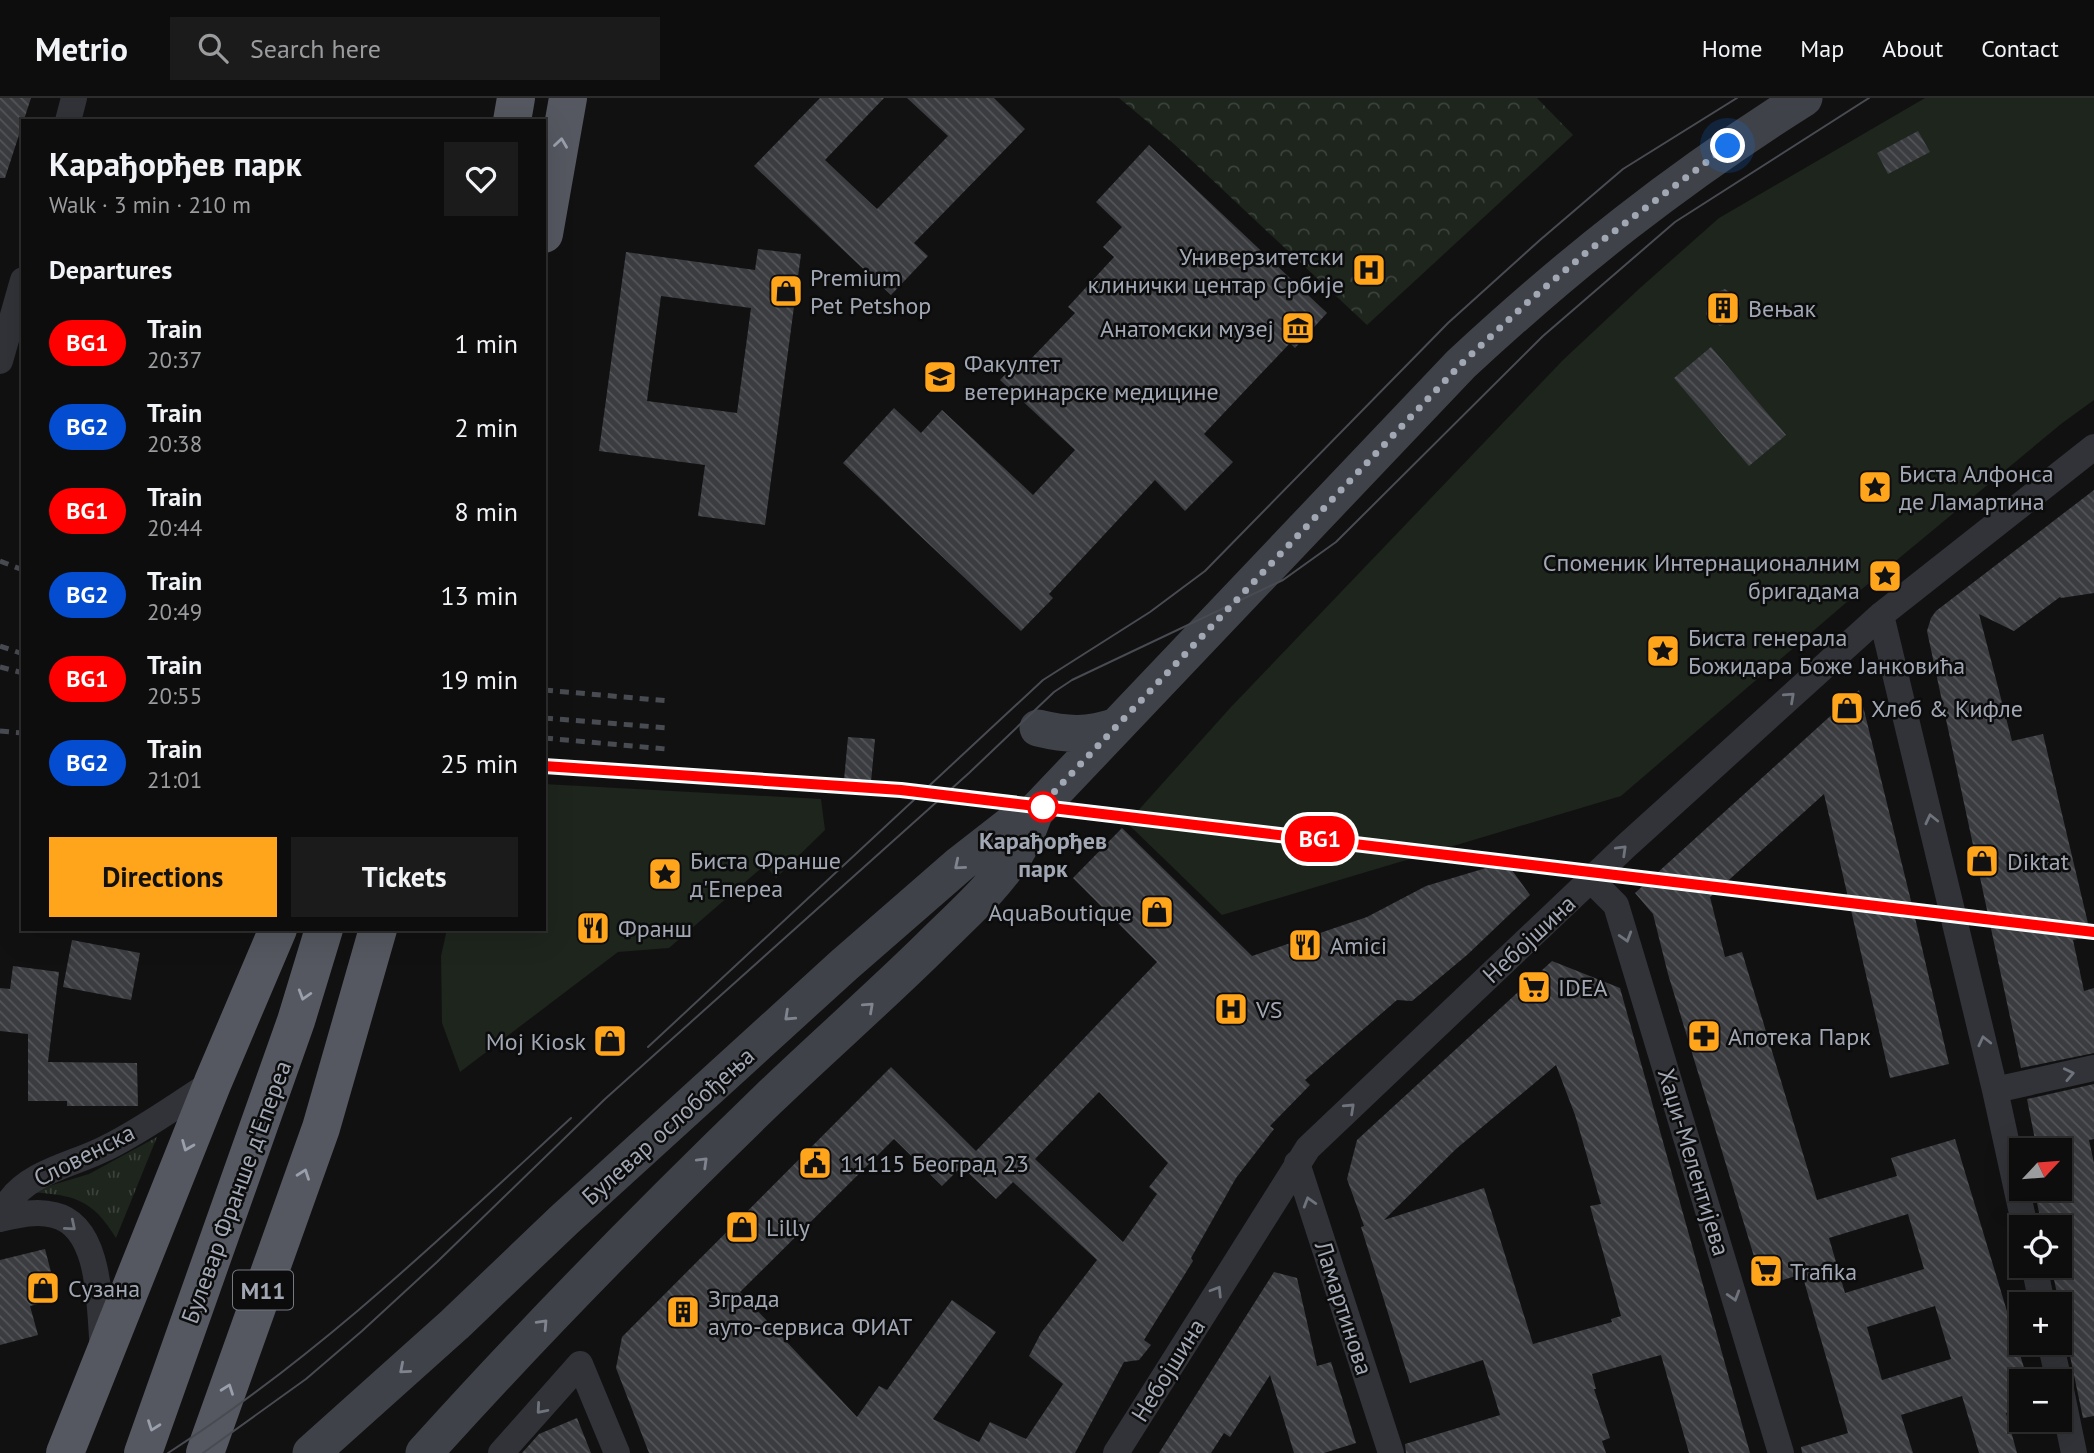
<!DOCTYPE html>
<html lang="en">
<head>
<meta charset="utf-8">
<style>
	body { margin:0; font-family:"PT Sans",sans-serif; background:#1b1b1c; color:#f1f3f6; height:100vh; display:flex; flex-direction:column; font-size:26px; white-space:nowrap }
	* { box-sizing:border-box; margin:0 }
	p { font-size:23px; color:#9a9c9e }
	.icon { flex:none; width:38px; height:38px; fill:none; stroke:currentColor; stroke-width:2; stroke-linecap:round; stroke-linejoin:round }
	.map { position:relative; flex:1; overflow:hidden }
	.sheet { position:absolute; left:21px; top:21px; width:525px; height:812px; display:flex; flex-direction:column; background:#0d0d0e; border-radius:0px; box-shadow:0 7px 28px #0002,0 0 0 2px #2d2d2e }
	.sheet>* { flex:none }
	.badge { padding:0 14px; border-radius:23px; font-size:24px; line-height:46px }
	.needle { width:46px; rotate:64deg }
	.tools { position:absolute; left:2009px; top:1040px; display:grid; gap:14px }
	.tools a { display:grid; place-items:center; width:63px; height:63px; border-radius:0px; background:#0d0d0e; box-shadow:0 7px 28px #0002,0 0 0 2px #2d2d2e; font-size:35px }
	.you { position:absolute; width:35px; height:35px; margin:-18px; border:5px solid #fff; border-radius:50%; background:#1a73e8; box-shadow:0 0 0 10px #1a73e833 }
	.map>.badge { position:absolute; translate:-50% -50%; box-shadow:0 0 0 4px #fff }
	h2 { padding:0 28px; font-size:26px; line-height:63px }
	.round { display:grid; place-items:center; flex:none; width:74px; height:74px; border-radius:0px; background:#1b1b1c }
	.overview { display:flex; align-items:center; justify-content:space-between; height:119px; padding:0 28px }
	h1 { font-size:33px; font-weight:700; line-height:52px }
	.button { display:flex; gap:14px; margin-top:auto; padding:14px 28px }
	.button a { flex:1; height:80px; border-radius:0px; background:#ffa51c; color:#111; font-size:28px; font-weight:700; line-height:80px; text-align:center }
	.button a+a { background:#1b1b1c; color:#f1f3f6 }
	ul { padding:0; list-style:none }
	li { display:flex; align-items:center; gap:21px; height:84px; padding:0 28px }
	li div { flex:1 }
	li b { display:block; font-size:26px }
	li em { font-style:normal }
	li .badge { min-width:77px; font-weight:700; text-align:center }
	header { display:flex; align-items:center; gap:42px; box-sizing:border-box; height:98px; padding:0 35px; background:#0d0d0e; border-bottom:2px solid #2d2d2e }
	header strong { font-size:33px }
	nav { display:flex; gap:38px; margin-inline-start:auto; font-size:24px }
	.search { width:490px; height:63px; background:#1b1b1c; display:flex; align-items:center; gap:18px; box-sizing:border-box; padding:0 24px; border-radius:0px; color:#9a9c9e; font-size:26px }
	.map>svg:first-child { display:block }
	.grass { fill:url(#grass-tufts) }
	.forest { fill:url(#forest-crowns) }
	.park { fill:#1d251d }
	.building { fill:url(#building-back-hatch); fill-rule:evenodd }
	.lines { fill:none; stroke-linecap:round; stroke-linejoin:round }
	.minor { stroke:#313338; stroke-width:26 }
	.secondary { stroke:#3f4248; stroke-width:37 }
	.trunk { stroke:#555860; stroke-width:38 }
	.tram { stroke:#484b51; stroke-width:2 }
	.rail { stroke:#484b51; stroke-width:5; stroke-dasharray:9 7; stroke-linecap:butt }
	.oneway { stroke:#99a0ac }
	.oneway2 { stroke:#6f737c }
	.oneway3 { stroke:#7f848e }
	.line-casing { stroke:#fff; stroke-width:16 }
	.line { stroke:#f00; stroke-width:10 }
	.walk { stroke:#a1a8b4; stroke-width:7; stroke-dasharray:0 12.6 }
	.stop-dot { fill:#fff; stroke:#f00; stroke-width:3.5 }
	.labels { text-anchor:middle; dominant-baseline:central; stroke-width:5; stroke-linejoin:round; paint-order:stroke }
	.shield { fill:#0c0c0d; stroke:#747982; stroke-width:2 }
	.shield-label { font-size:23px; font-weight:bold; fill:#a1a8b4 }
	.poi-label { font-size:24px; fill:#a1a8b4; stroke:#0c0c0d; text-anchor:start }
	.stop-label { font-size:24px; font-weight:bold; fill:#a1a8b4; stroke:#0c0c0d }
	.street-label { font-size:24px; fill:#a1a8b4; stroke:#0c0c0d }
</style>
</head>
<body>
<header>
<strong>Metrio</strong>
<div class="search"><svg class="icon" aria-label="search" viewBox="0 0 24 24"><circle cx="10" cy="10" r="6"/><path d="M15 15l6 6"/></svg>Search here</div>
<nav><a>Home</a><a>Map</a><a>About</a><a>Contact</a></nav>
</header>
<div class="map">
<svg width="2094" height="1355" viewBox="0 0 2094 1355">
	<defs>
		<pattern id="grass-tufts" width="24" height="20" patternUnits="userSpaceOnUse" patternTransform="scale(1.75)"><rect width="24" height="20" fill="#1d251d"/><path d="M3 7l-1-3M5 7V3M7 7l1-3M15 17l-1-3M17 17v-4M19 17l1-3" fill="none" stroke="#3b423b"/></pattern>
		<pattern id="forest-crowns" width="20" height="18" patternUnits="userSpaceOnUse" patternTransform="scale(1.75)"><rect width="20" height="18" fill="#1d251d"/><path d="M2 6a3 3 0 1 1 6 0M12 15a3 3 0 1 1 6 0" fill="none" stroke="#3b423b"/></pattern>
		<pattern id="building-back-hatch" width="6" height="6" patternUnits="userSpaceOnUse" patternTransform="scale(1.75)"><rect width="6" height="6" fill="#3a3c40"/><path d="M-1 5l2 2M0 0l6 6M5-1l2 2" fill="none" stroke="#535559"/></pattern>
	</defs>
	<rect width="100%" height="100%" fill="#111112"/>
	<path class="grass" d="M157,1039L116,1140C92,1100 73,1097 29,1094L89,1076Z"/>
	<path class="forest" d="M1119,0H1537L1573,37L1367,227L1174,46Z"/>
	<path class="park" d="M1925,0H2094V302L2061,326L1862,491L1621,698L1222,817L1127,725L1231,609L1563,262L1640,190L1719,120Z
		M544,686L821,701L825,732L776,780L765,767L669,850L618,854L460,974L442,925L441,858L447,831H544Z"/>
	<path class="building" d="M0,0H31L5,80H0Z
		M820,0H884L825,62L877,111L948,38L907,0H994L1025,31L914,145L928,158L891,197L754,68Z
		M1918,33L1930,54L1888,76L1877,55Z
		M1149,47L1327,215L1295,250L1290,245L1204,336L1233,364L1185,413L1155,382L1049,496L1053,500L1021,533L843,365L894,310L921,335L942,312L1033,397L1075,352L1000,282L1021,260L1027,265L1075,215L1068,209L1114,159L1103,149L1122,129L1096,104Z
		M758,151L801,156L765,427L698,418L705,367L599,353L626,154L755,172ZM661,198L751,210L737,315L647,303Z
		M1725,191L1740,202L1738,221L1720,228L1706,217L1707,198Z
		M1711,249L1786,337L1749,368L1674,280Z
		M2094,392V495L2061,500L2060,499L2014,533L1979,516L2012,643L2043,636L2091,838L2073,842L2084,893L2094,890V955L2021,970L1927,533L1931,520L1936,513Z
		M1859,592L1913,811L1949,966L1890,980L1824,696L1710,799L1725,859L1742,854L1817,1102L1897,1078L1891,1060L1955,1041L2028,1283H2021V1310L2006,1315L2017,1355H1979L1962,1298L1901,1317L1913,1355H1802L1801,1349L1848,1335L1802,1176L1763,1188L1668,876L1653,816L1635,795ZM1908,1116L1924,1171L1845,1195L1829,1140ZM1935,1208L1951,1261L1882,1282L1867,1229Z
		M848,639L875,641L871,684L844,682Z
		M1122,730L1252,858L1367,819L1426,788L1506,764L1530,797L1467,857L1412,903L1397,902L1305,982L1310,987L1270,1028L1274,1031L1236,1080L1191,1160L1193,1163L1144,1242L1151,1247L1139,1262L1124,1264L1075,1355H649L616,1270L622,1239L891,969L976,1053L1157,864L1073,780ZM1099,994L1168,1065L1149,1089L1157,1096L1123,1144L1035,1061ZM894,1041L942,1088L966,1064L961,1068L996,1101L1013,1084L1097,1162L1041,1235L1029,1258L1063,1286L1026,1341L990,1324L979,1344L933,1321L996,1234L952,1202L887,1292L879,1288L857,1319L740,1194Z
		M72,842L140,855L131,902L63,889Z
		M1552,863L1620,890L1750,1355H1689L1661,1257L1592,1276L1596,1291H1594L1610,1340L1602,1343L1606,1355H1406L1405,1346L1500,1317L1483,1262L1410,1285L1361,1129L1364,1128L1347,1081L1357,1042ZM1556,967L1575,1017L1601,1106L1590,1108L1621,1218L1611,1221L1612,1224L1533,1246L1484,1090L1384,1122L1456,1051Z
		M13,868L59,874L48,964L137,965L138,1008H67V1003H28V936L0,933V890L10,891Z
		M2094,986V1041L2089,1042L2094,1065V1318L2083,1320L2051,1167H2060V1129H2042L2034,1090H2060V1052H2037L2027,1001Z
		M45,1151L58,1201L30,1208L38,1237L0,1247V1162Z
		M1274,1174L1297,1180L1317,1268L1331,1264L1356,1345L1324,1355H1294L1270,1277L1230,1339L1224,1335L1211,1355H1159Z
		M577,1320L591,1355H522L539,1336Z"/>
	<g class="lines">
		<path class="minor" d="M68,23L74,0
			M0,263L23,182
			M1881,517L1995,992L2025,1129
			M1591,782L1616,807L1781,1355
			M1995,992L2094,970
			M1297,1065L1391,1355
			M8,1119V1105C30,1073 73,1067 106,1050C143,1032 178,1006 213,984
			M0,1121C17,1117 37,1112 54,1117C103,1128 99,1213 103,1252
			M2034,1167L2042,1206
			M2050,1244L2059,1283
			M2060,1287L2074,1355
			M501,1355L580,1266L617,1355
			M1116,1355L1308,1050L1626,748L1881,517L2094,349"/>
		<path class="secondary" d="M1038,630C1067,637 1088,638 1117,628
			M311,1355L455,1226L564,1122L844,867L960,766L1010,727L1035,714L1461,266C1571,164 1677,80 1804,0
			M424,1355C535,1232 648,1117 767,1002C820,951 876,902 929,850C960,819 998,787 1020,748C1027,738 1030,725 1035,714"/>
		<path class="trunk" d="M512,23L516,0
			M544,136L568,0
			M65,1355L213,984L278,831
			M143,1355L296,923L324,831
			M205,1355L321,1030L378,831"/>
		<path class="tram" d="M648,949L1043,582L1150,514L1205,473L1448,225L1540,142L1623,71L1737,0
			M168,1355C316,1260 442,1139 571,1020
			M203,1355L306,1281L362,1233L437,1164L605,1001L969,675L1054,594L1072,582L1283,482L1336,444L1543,238L1675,124L1869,0"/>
		<path class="rail" d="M0,463L23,472
			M0,548L23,556
			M0,569L23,575
			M544,592L669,603
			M544,620L669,630
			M0,633L23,635
			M544,640L666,651
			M544,668L664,675"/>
	</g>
	<defs><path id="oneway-chevron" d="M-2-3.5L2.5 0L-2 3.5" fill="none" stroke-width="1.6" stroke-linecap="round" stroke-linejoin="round" transform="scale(1.75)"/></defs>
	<g class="oneway">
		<use href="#oneway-chevron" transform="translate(561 45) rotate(-82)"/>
		<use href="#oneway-chevron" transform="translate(304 897) rotate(107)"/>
		<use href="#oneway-chevron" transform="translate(187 1048) rotate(112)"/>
		<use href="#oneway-chevron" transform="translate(304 1076) rotate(-70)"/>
		<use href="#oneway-chevron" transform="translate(228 1291) rotate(-70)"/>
		<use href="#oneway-chevron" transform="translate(153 1328) rotate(110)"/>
	</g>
	<g class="oneway2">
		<use href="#oneway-chevron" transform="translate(1790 599) rotate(-42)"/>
		<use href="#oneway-chevron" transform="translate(1931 721) rotate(-103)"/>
		<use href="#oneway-chevron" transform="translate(1622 752) rotate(-44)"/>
		<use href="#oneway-chevron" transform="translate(1626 839) rotate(73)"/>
		<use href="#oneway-chevron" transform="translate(1984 943) rotate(-103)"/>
		<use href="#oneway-chevron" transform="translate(2069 976) rotate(-12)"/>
		<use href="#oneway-chevron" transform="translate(1350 1010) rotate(-43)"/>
		<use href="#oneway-chevron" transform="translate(1309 1104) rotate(-107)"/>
		<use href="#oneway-chevron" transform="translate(71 1128) rotate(40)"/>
		<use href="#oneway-chevron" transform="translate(1217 1193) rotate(-58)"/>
		<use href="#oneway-chevron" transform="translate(1734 1198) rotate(73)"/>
		<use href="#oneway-chevron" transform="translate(541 1311) rotate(131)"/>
	</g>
	<g class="oneway3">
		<use href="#oneway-chevron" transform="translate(959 767) rotate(140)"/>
		<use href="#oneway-chevron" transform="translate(869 909) rotate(-42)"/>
		<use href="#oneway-chevron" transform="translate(789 918) rotate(137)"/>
		<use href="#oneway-chevron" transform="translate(703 1064) rotate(-44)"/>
		<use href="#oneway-chevron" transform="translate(543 1226) rotate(-47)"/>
		<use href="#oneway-chevron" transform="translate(404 1271) rotate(139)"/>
	</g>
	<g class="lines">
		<defs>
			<path id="line" d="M544,668L901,692L2094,834"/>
		</defs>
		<use href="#line" class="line-casing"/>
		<use href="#line" class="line"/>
		<path class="walk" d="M1043,709L1035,714L1461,266L1530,202L1588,153L1728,48"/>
	</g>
	<defs>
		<symbol id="hospital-square" viewBox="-11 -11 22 22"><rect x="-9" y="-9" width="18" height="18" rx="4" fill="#ffa51c" stroke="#0c0c0d"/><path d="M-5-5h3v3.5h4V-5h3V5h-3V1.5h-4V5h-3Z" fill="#111"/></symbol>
		<symbol id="shop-square" viewBox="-11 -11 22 22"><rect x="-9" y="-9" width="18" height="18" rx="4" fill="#ffa51c" stroke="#0c0c0d"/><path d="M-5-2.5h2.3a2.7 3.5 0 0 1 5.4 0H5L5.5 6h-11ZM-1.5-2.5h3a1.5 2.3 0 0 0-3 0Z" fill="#111"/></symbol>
		<symbol id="building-square" viewBox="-11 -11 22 22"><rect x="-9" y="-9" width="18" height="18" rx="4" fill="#ffa51c" stroke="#0c0c0d"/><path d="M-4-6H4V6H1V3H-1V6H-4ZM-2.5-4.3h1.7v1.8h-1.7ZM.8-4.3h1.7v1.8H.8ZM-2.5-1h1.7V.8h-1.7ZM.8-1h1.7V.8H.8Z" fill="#111"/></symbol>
		<symbol id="museum-square" viewBox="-11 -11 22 22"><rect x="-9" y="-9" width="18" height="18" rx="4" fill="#ffa51c" stroke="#0c0c0d"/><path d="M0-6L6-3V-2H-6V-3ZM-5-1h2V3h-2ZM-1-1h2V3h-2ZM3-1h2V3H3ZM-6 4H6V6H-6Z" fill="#111"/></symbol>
		<symbol id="university-square" viewBox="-11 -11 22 22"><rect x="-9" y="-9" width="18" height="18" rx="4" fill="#ffa51c" stroke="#0c0c0d"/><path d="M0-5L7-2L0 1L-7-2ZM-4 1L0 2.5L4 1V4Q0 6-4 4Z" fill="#111"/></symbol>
		<symbol id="sight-square" viewBox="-11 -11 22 22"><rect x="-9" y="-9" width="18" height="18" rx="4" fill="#ffa51c" stroke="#0c0c0d"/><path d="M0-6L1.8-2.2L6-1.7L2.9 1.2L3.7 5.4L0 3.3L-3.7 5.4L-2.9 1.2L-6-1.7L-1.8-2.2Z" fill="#111"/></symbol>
		<symbol id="restaurant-square" viewBox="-11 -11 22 22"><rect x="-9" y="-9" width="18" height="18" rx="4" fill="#ffa51c" stroke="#0c0c0d"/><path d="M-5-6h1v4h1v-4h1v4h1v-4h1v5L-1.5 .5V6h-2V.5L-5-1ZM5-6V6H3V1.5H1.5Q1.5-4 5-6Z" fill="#111"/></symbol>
		<symbol id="supermarket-square" viewBox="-11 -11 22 22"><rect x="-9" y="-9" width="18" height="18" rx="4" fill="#ffa51c" stroke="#0c0c0d"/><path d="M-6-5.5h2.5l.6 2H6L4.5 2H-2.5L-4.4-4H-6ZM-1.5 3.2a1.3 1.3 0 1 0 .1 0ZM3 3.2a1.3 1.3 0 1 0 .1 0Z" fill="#111"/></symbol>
		<symbol id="pharmacy-square" viewBox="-11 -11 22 22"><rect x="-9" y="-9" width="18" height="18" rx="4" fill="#ffa51c" stroke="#0c0c0d"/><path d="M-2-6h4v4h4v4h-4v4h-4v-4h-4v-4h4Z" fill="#111"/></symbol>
		<symbol id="civic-square" viewBox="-11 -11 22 22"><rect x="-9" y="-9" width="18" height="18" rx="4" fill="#ffa51c" stroke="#0c0c0d"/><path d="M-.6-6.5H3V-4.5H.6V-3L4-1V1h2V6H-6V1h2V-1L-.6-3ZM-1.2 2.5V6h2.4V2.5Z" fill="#111"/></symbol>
	</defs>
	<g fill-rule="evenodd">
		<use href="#hospital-square" x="1350" y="153" width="38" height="38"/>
		<use href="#shop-square" x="767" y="174" width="38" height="38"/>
		<use href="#building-square" x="1704" y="191" width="38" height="38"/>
		<use href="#museum-square" x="1279" y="211" width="38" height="38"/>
		<use href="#university-square" x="921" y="260" width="38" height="38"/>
		<use href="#sight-square" x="1856" y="370" width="38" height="38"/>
		<use href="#sight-square" x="1866" y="459" width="38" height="38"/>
		<use href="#sight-square" x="1644" y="534" width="38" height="38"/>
		<use href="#shop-square" x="1828" y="591" width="38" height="38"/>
		<use href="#shop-square" x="1963" y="744" width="38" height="38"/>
		<use href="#sight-square" x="646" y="757" width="38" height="38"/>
		<use href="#shop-square" x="1138" y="795" width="38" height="38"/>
		<use href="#restaurant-square" x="574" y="811" width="38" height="38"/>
		<use href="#restaurant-square" x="1286" y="828" width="38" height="38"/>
		<use href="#supermarket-square" x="1515" y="870" width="38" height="38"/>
		<use href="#hospital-square" x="1212" y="892" width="38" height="38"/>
		<use href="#pharmacy-square" x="1685" y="919" width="38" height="38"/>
		<use href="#shop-square" x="591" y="924" width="38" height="38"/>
		<use href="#civic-square" x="796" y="1046" width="38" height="38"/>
		<use href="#shop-square" x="723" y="1110" width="38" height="38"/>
		<use href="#supermarket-square" x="1747" y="1154" width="38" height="38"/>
		<use href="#shop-square" x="24" y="1171" width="38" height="38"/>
		<use href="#building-square" x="664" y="1195" width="38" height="38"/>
	</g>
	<circle class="stop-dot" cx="1043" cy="709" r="14"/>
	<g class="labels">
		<rect class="shield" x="233" y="1172.5" width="60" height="39" rx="5"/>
		<g class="shield-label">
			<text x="263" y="1192">M11</text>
		</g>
		<g class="poi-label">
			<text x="1344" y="158" text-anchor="end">Универзитетски<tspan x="1344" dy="28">клинички центар Србије</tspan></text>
			<text x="810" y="179">Premium<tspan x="810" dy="28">Pet Petshop</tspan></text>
			<text x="1748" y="210">Вењак</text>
			<text x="1274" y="230" text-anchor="end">Анатомски музеј</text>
			<text x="964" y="265">Факултет<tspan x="964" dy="28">ветеринарске медицине</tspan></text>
			<text x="1899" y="375">Биста Алфонса<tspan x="1899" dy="28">де Ламартина</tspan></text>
			<text x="1860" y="464" text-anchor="end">Споменик Интернационалним<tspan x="1860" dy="28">бригадама</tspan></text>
			<text x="1688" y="539">Биста генерала<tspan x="1688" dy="28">Божидара Боже Јанковића</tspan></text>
			<text x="1871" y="610">Хлеб &amp; Кифле</text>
			<text x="690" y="762">Биста Франше<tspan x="690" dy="28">д'Епереа</tspan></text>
			<text x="2007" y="763">Diktat</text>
			<text x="1132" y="814" text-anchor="end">AquaBoutique</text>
			<text x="618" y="830">Франш</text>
			<text x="1330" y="847">Amici</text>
			<text x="1558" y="889">IDEA</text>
			<text x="1256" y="911">VS</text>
			<text x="1728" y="938">Апотека Парк</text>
			<text x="586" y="943" text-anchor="end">Moj Kiosk</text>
			<text x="840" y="1065">11115 Београд 23</text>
			<text x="766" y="1129">Lilly</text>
			<text x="1790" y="1173">Trafika</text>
			<text x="68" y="1190">Сузана</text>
			<text x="708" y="1200">Зграда<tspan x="708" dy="28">ауто-сервиса ФИАТ</tspan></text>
		</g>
		<g class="stop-label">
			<text x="1043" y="742">Карађорђев<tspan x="1043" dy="28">парк</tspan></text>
		</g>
		<g class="street-label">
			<text transform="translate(1529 841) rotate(-43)">Небојшина</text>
			<text transform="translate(668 1028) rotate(-42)">Булевар ослобођења</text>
			<text transform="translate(84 1057) rotate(-27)">Словенска</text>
			<text transform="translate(1694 1064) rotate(73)">Хаџи-Мелентијева</text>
			<text transform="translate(236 1094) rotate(-70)">Булевар Франше д'Епереа</text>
			<text transform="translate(1344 1210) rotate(72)">Ламартинова</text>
			<text transform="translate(1168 1272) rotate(-58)">Небојшина</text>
		</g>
	</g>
</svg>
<div class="tools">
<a><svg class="needle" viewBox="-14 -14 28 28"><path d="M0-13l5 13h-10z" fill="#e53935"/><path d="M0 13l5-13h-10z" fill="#9a9c9e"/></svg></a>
<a><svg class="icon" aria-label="locate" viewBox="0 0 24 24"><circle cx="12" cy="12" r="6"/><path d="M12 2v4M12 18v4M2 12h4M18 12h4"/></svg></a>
<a>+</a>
<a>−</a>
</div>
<div class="you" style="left:1728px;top:48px"></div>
<b class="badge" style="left:1320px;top:741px;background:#f00;color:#fff">BG1</b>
<section class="sheet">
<div class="overview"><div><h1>Карађорђев парк</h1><p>Walk · 3 min · 210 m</p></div><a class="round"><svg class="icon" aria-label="heart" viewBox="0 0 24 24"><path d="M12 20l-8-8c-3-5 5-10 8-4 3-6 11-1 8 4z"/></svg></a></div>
<h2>Departures</h2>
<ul>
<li><span class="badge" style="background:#f00;color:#fff">BG1</span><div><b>Train</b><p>20:37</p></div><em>1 min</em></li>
<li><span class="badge" style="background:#044cd0;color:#fff">BG2</span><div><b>Train</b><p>20:38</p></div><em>2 min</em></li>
<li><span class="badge" style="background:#f00;color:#fff">BG1</span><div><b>Train</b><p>20:44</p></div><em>8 min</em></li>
<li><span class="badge" style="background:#044cd0;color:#fff">BG2</span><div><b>Train</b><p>20:49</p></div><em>13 min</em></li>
<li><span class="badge" style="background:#f00;color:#fff">BG1</span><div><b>Train</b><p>20:55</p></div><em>19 min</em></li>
<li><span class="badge" style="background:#044cd0;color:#fff">BG2</span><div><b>Train</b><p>21:01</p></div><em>25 min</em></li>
</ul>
<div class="button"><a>Directions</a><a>Tickets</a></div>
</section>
</div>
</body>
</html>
